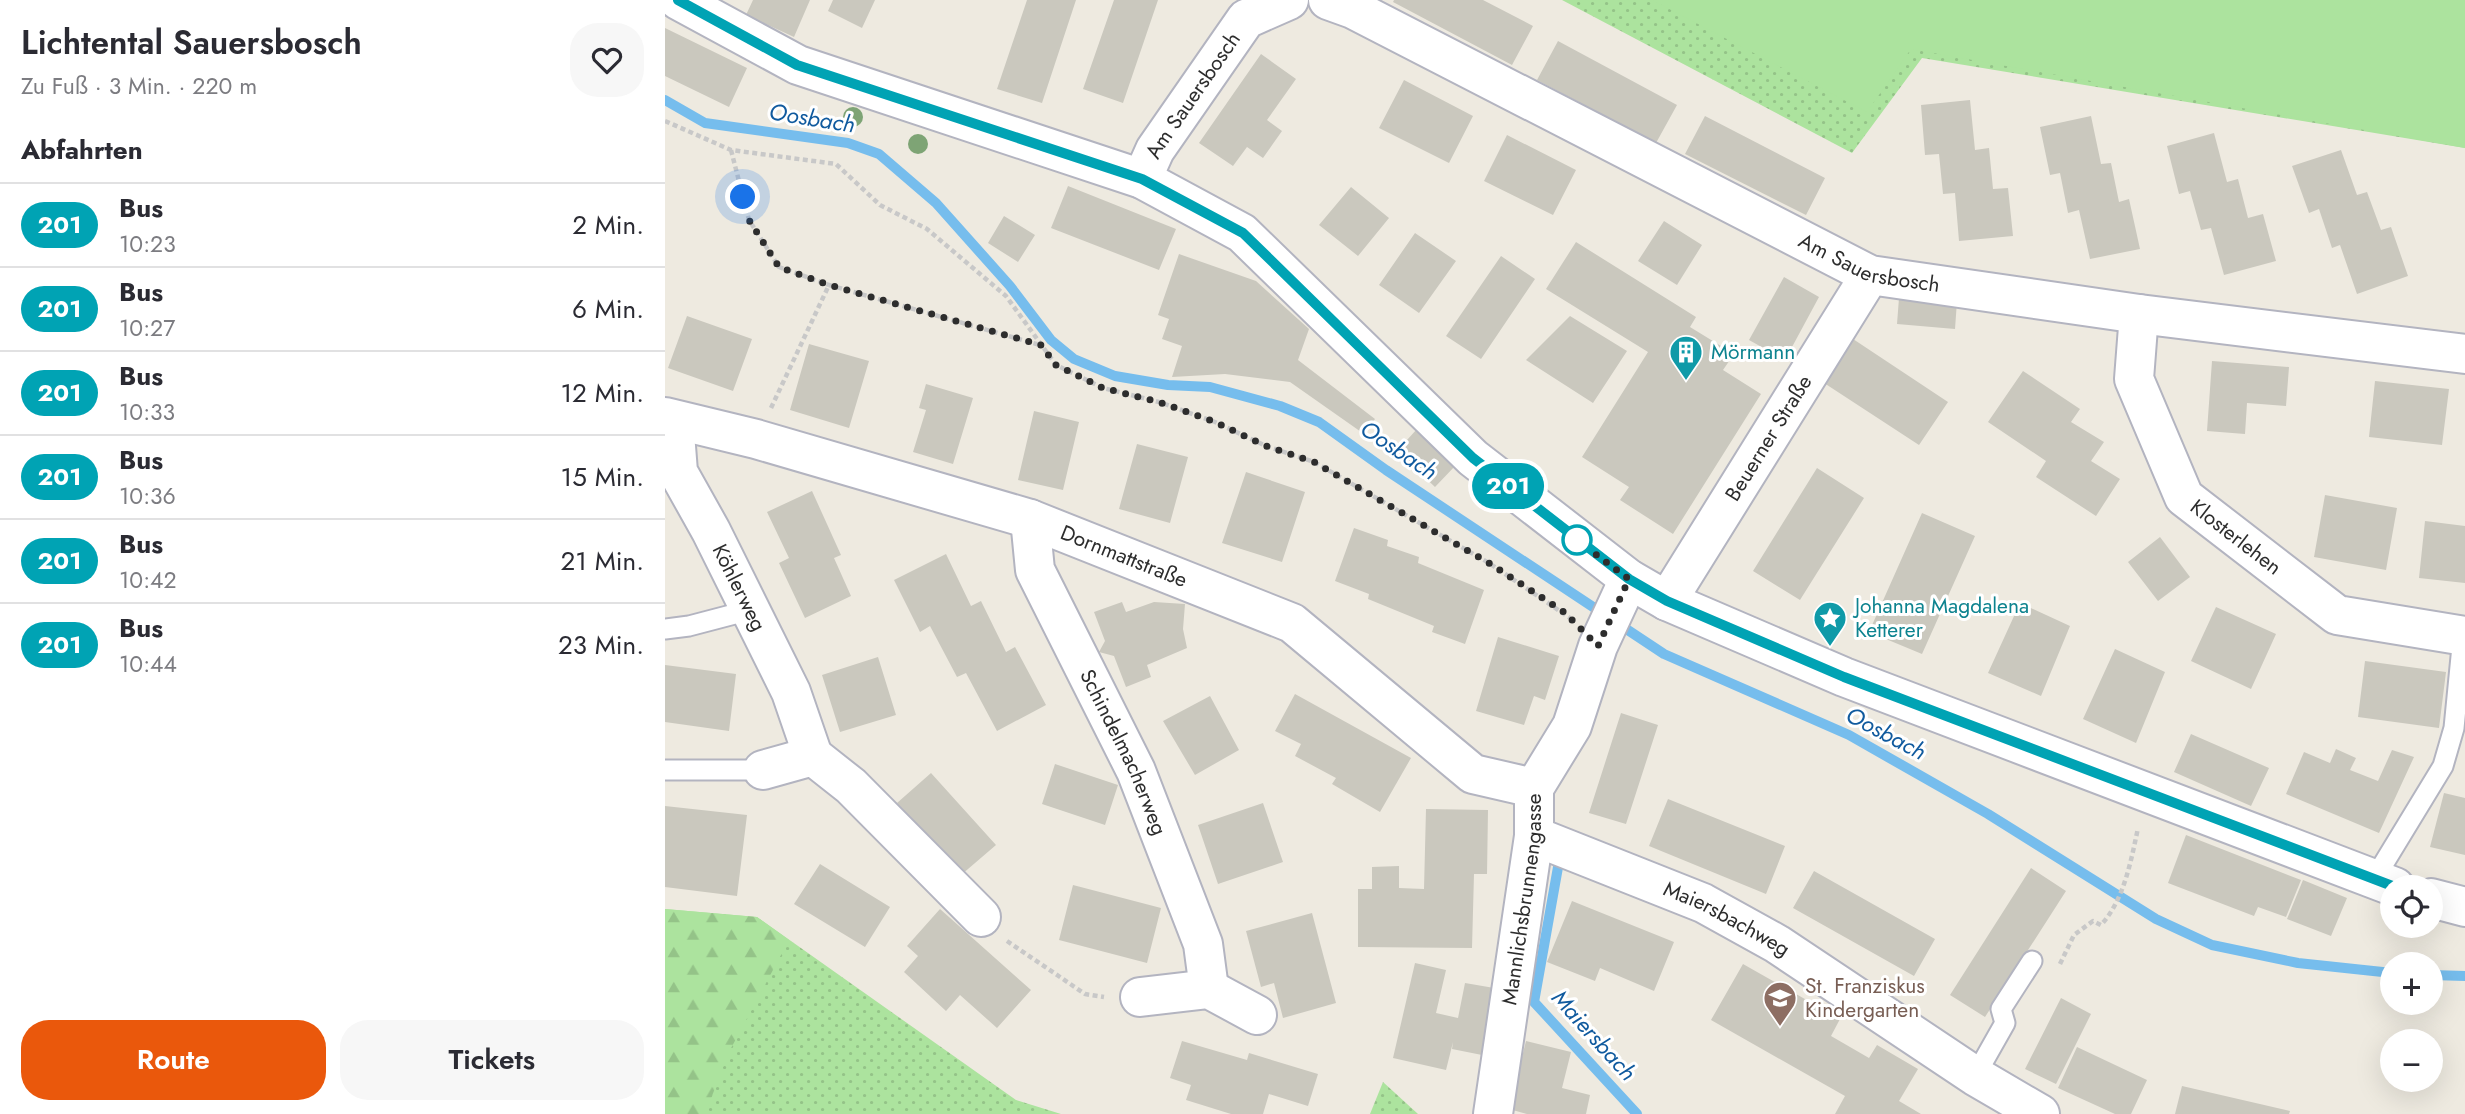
<!DOCTYPE html>
<html lang="de">
<head>
<meta charset="utf-8">
<style>
	body { margin:0; font-family:Jost,sans-serif; background:#f7f7f7; color:#2b2b33; height:100vh; display:flex; flex-direction:column; font-size:26px; white-space:nowrap }
	* { box-sizing:border-box; margin:0 }
	p { font-size:23px; color:#7c7c81 }
	.icon { flex:none; width:38px; height:38px; fill:none; stroke:currentColor; stroke-width:2; stroke-linecap:round; stroke-linejoin:round }
	.map { position:relative; flex:1; overflow:hidden }
	.sheet { display:flex; flex-direction:column; background:#fff; width:665px }
	.sheet>* { flex:none }
	.badge { padding:0 14px; border-radius:23px; font-size:24px; line-height:46px }
	.fabs { position:absolute; left:1715px; top:875px; display:grid; gap:14px }
	.fabs a { display:grid; place-items:center; width:63px; height:63px; border-radius:50%; background:#fff; box-shadow:0 7px 28px #0002; font-size:35px }
	.you { position:absolute; width:35px; height:35px; margin:-18px; border:5px solid #fff; border-radius:50%; background:#1a73e8; box-shadow:0 0 0 10px #1a73e833 }
	.map>.badge { position:absolute; translate:-50% -50%; box-shadow:0 0 0 4px #fff }
	h2 { padding:0 21px; font-size:26px; line-height:63px }
	.round { display:grid; place-items:center; flex:none; width:74px; height:74px; border-radius:28px; background:#f7f7f7 }
	.headline { display:flex; align-items:center; justify-content:space-between; height:119px; padding:0 21px }
	h1 { font-size:33px; font-weight:600; line-height:52px }
	.action { display:flex; gap:14px; margin-top:auto; padding:14px 21px }
	.action a { flex:1; height:80px; border-radius:28px; background:#ea580c; color:#fff; font-size:28px; font-weight:600; line-height:80px; text-align:center }
	.action a+a { background:#f7f7f7; color:#2b2b33 }
	ul { padding:0; list-style:none }
	li { display:flex; align-items:center; gap:21px; height:84px; padding:0 21px; border-top:2px solid #e1e1e2 }
	li div { flex:1 }
	li b { display:block; font-size:26px }
	li em { font-style:normal }
	li .badge { min-width:77px; font-weight:700; text-align:center }
	main { display:flex; flex:1; min-height:0 }
	.map>svg:first-child { display:block }
	.grass { fill:url(#grass-dots) }
	.forest { fill:url(#forest-firs) }
	.park { fill:#ace39e }
	.lines { fill:none; stroke-linecap:round; stroke-linejoin:round }
	.stream { stroke:#76bded; stroke-width:10 }
	.building { fill:#cac8be }
	.service-casing { stroke:#b3b4c0; stroke-width:23 }
	.minor-casing { stroke:#b3b4c0; stroke-width:42 }
	.secondary-casing { stroke:#b3b4c0; stroke-width:42 }
	.path { stroke:#c8c8c8; stroke-width:4.5; stroke-dasharray:5 3.5; stroke-linecap:butt }
	.service { stroke:#fff; stroke-width:19 }
	.minor { stroke:#fff; stroke-width:38 }
	.secondary { stroke:#fff; stroke-width:38 }
	.tree { fill:#7ea475 }
	.line-casing { stroke:#fff; stroke-width:16 }
	.line { stroke:#00a3b4; stroke-width:10 }
	.walk { stroke:#2d2d2d; stroke-width:7; stroke-dasharray:0 12.6 }
	.stop-dot { fill:#fff; stroke:#00a3b4; stroke-width:3.5 }
	.labels { text-anchor:middle; dominant-baseline:central; stroke-width:6; stroke-linejoin:round; paint-order:stroke }
	.street-label { font-size:21px; fill:#2d2d2d; stroke:#fff }
	.culture-label { font-size:21px; fill:#0d838f; stroke:#fff; text-anchor:start }
	.education-label { font-size:21px; fill:#785e54; stroke:#fff; text-anchor:start }
	.water-label { font-size:23px; font-style:italic; fill:#105a9e; stroke:#fff }
</style>
</head>
<body>
<main>
<section class="sheet">
<div class="headline"><div><h1>Lichtental Sauersbosch</h1><p>Zu Fuß · 3 Min. · 220 m</p></div><a class="round"><svg class="icon" aria-label="heart" viewBox="0 0 24 24"><path d="M12 20l-8-8c-3-5 5-10 8-4 3-6 11-1 8 4z"/></svg></a></div>
<h2>Abfahrten</h2>
<ul>
<li><span class="badge" style="background:#00a3b4;color:#fff">201</span><div><b>Bus</b><p>10:23</p></div><em>2 Min.</em></li>
<li><span class="badge" style="background:#00a3b4;color:#fff">201</span><div><b>Bus</b><p>10:27</p></div><em>6 Min.</em></li>
<li><span class="badge" style="background:#00a3b4;color:#fff">201</span><div><b>Bus</b><p>10:33</p></div><em>12 Min.</em></li>
<li><span class="badge" style="background:#00a3b4;color:#fff">201</span><div><b>Bus</b><p>10:36</p></div><em>15 Min.</em></li>
<li><span class="badge" style="background:#00a3b4;color:#fff">201</span><div><b>Bus</b><p>10:42</p></div><em>21 Min.</em></li>
<li><span class="badge" style="background:#00a3b4;color:#fff">201</span><div><b>Bus</b><p>10:44</p></div><em>23 Min.</em></li>
</ul>
<div class="action"><a>Route</a><a>Tickets</a></div>
</section>
<div class="map">
<svg width="1800" height="1114" viewBox="0 0 1800 1114">
	<defs>
		<pattern id="grass-dots" width="8" height="8" patternUnits="userSpaceOnUse" patternTransform="scale(1.75)"><rect width="8" height="8" fill="#ace39e"/><path d="M2 2h.1M6 6h.1" fill="none" stroke="#94c388" stroke-width="1.8" stroke-linecap="round"/></pattern>
		<pattern id="forest-firs" width="22" height="20" patternUnits="userSpaceOnUse" patternTransform="scale(1.75)"><rect width="22" height="20" fill="#ace39e"/><path d="M5 1l3.5 6h-7zM16 11l3.5 6h-7z" fill="#94c388"/></pattern>
	</defs>
	<rect width="100%" height="100%" fill="#eeeae0"/>
	<path class="grass" d="M897,0H1800V148L1257,58L1187,153Z
		M0,909L92,917L351,1100L396,1114H0Z
		M718,1082L753,1114H705Z"/>
	<path class="forest" d="M0,909L92,917L124,940L64,1052L40,1114H0Z"/>
	<path class="park" d="M987,0H1800V148L1246,49L1202,112Z"/>
	<g class="lines">
		<path class="stream" d="M0,100L40,123L183,143L214,154L271,203L345,286L386,340L409,359L450,376L503,385L545,387L615,406L654,422L721,470L999,654L1184,735L1323,814L1491,919L1547,945L1633,963L1727,973
			M895,856L869,1002L972,1114
			M1766,975L1800,976"/>
	</g>
	<path class="building" d="M88,0H145L129,37L81,15Z
		M168,0H210L197,28L163,11Z
		M362,0H411L377,103L332,89Z
		M449,0H493L458,103L418,89Z
		M729,0H818L868,26L847,65L728,2Z
		M0,28L82,68L64,107L0,76Z
		M893,41L1012,105L991,143L872,80Z
		M596,54L631,79L602,120L617,131L598,158L582,147L568,166L534,143Z
		M739,80L808,116L784,163L714,128Z
		M1305,100L1310,150L1324,148L1328,189L1343,188L1348,236L1294,241L1290,193L1278,194L1274,154L1260,155L1256,105Z
		M1040,116L1160,178L1141,215L1020,154Z
		M1426,116L1436,164L1446,163L1454,202L1464,199L1475,249L1425,259L1414,210L1403,213L1395,173L1385,175L1375,127Z
		M1549,133L1562,182L1573,179L1583,218L1598,214L1611,261L1559,275L1546,228L1536,230L1525,191L1514,194L1502,146Z
		M842,135L911,170L888,215L819,181Z
		M1676,150L1692,195L1702,192L1716,230L1726,227L1743,276L1692,294L1675,245L1667,248L1654,209L1644,213L1627,166Z
		M403,186L511,229L494,270L386,228Z
		M686,187L724,218L693,256L654,225Z
		M339,216L370,235L353,262L323,243Z
		M999,221L1037,245L1012,285L973,261Z
		M750,233L791,261L754,313L714,285Z
		M911,242L1031,317L1025,327L1069,354L1058,370L1096,394L1008,534L955,500L964,487L917,457L983,352L881,289Z
		M514,254L591,281L644,329L633,360L710,419L699,434L625,382L560,374L507,377L517,346L497,339L504,319L493,315Z
		M836,256L870,279L816,359L781,336Z
		M1119,277L1154,297L1120,360L1084,340Z
		M1234,298L1292,301L1290,329L1232,324Z
		M22,316L87,339L68,391L3,368Z
		M905,316L962,351L928,403L861,360Z
		M1185,337L1283,402L1254,445L1156,381Z
		M144,344L204,361L184,428L125,410Z
		M1547,361L1624,367L1621,406L1582,403L1580,434L1542,431Z
		M1358,371L1415,409L1406,422L1439,442L1426,461L1455,479L1431,516L1371,477L1381,461L1323,422Z
		M1710,381L1784,389L1777,445L1704,437Z
		M261,384L308,398L288,464L248,452L261,410L254,408Z
		M369,411L414,422L398,490L353,480Z
		M752,429L791,465L770,487L732,451Z
		M472,444L523,457L505,523L454,509Z
		M1152,468L1199,498L1135,600L1088,571Z
		M581,472L640,492L617,562L557,543Z
		M147,491L176,555L169,558L186,596L140,618L114,563L124,558L102,512Z
		M1660,495L1732,508L1721,570L1649,557Z
		M1257,513L1310,536L1257,654L1204,632Z
		M1760,521L1800,526V583L1754,578Z
		M689,528L723,540L722,546L754,557L753,563L819,590L800,644L767,632L769,626L703,599L704,594L670,581Z
		M1495,537L1525,577L1493,601L1463,562Z
		M281,554L306,606L316,601L341,652L350,647L381,705L332,731L301,673L292,677L265,626L255,632L229,580Z
		M457,602L461,612L489,602L520,604L518,629L522,648L482,665L486,677L461,687L449,656L434,652L440,641L429,612Z
		M1355,603L1405,626L1376,696L1323,673Z
		M1551,607L1611,634L1586,689L1526,661Z
		M833,637L894,656L880,700L869,696L859,725L811,711Z
		M1450,649L1500,672L1471,743L1418,719Z
		M213,657L231,715L175,732L157,675Z
		M1700,661L1781,672L1774,728L1693,717Z
		M0,665L71,674L64,731L0,722Z
		M630,694L746,758L715,812L667,784L671,778L630,756L636,744L610,731Z
		M545,696L574,750L530,775L498,721Z
		M956,713L993,725L961,824L924,813Z
		M1526,734L1604,768L1586,806L1509,772Z
		M1671,749L1691,758L1685,770L1713,781L1727,750L1749,757L1714,833L1621,794L1639,752L1665,763Z
		M390,764L453,785L440,825L377,804Z
		M266,773L331,845L296,875L232,803Z
		M1779,793L1800,798V855L1765,847Z
		M1003,799L1120,846L1101,894L984,846Z
		M598,803L618,862L553,884L533,825Z
		M0,806L82,815L72,896L0,887Z
		M761,809L823,810L822,874H809L807,948L693,947V889H707V867L734,866V888L759,889Z
		M1521,835L1636,880L1621,917L1593,907L1589,916L1503,883Z
		M155,864L225,907L200,947L129,904Z
		M1366,868L1401,891L1320,1017L1285,995Z
		M1149,871L1270,939L1249,976L1128,908Z
		M1638,880L1682,898L1666,936L1622,919Z
		M408,885L496,908L482,963L394,940Z
		M907,901L1009,942L989,991L935,968L930,981L882,962Z
		M275,909L366,990L332,1028L295,995L281,1011L239,972L253,956L242,946Z
		M647,913L671,1003L618,1018L609,983L596,987L581,931Z
		M750,963L781,970L771,1013L793,1018L800,983L835,989L822,1056L787,1049L788,1042L781,1070L728,1058Z
		M1078,964L1175,1019L1166,1036L1204,1058L1212,1045L1253,1069L1234,1101L1256,1114H1170L1180,1096L1046,1020Z
		M1396,998L1426,1014L1391,1084L1360,1069Z
		M517,1041L582,1060L584,1053L653,1074L643,1106L604,1094L598,1114H566L521,1100L526,1085L505,1078Z
		M861,1041L906,1052L897,1088L925,1095L921,1114H862L844,1109Z
		M1412,1047L1482,1080L1466,1114H1450L1393,1088Z
		M1517,1086L1625,1111L1624,1114H1510Z"/>
	<g class="lines">
		<defs>
			<path id="service" d="M0,629L24,626L85,610
				M0,770H98
				M1708,881L1778,766L1789,728L1798,636
				M1310,1076L1340,1023L1336,1009L1367,961"/>
			<g id="minor">
				<path id="s1" d="M663,0L688,9L1205,275L1474,314L1800,354"/>
				<path id="s2" d="M477,179L490,150L581,19L624,0"/>
				<path id="s3" d="M1474,314L1469,379L1519,497L1672,615L1800,636"/>
				<path id="s4" d="M0,417L91,439L365,519L627,623L808,774L869,788"/>
				<path id="s5" d="M9,421L13,472L46,531L126,692L148,756"/>
				<path id="s6" d="M365,519L370,570L471,771L538,944L544,989"/>
				<path id="s7" d="M1002,601L1205,275"/>
				<path d="M98,770L148,756L186,786L316,917"/>
				<path id="s8" d="M869,836L1038,903L1112,944L1310,1076L1375,1114"/>
				<path d="M475,997L544,989L592,1015"/>
				<path id="s9" d="M828,1114L869,836V788L907,726L933,646L964,579"/>
			</g>
			<path id="secondary" d="M13,0L133,65L477,179L577,233L808,458L964,579L1002,601L1179,677L1730,887
				M1766,898L1800,907"/>
		</defs>
		<use href="#service" class="service-casing"/>
		<use href="#minor" class="minor-casing"/>
		<use href="#secondary" class="secondary-casing"/>
		<path class="path" d="M0,121L66,150L171,164L215,205L262,229L341,296L391,365L438,388L494,402L550,422L601,446L649,462L824,563L905,618
			M66,150L84,220L114,267L164,285
			M106,408L164,285L375,345
			M342,941L420,994L439,997
			M1395,964L1409,935L1428,921L1436,925C1459,900 1466,861 1473,828"/>
		<use href="#service" class="service"/>
		<use href="#minor" class="minor"/>
		<use href="#secondary" class="secondary"/>
	</g>
	<g class="tree">
		<circle cx="188" cy="117" r="10"/>
		<circle cx="253" cy="144" r="10"/>
	</g>
	<g class="lines">
		<defs>
			<path id="line" d="M13,0L132,65L477,179L578,233L808,458L964,579L1002,601L1179,677L1730,887"/>
		</defs>
		<use href="#line" class="line-casing"/>
		<use href="#line" class="line"/>
		<path class="walk" d="M78,197L84,220L114,267L164,285L376,345L391,365L438,388L494,402L550,422L601,446L649,462L824,563L899,612L933,646L964,579L909,538L912,540"/>
	</g>
	<defs>
		<symbol id="building-pin" viewBox="-11 -11 22 30"><path d="M0 17L-7.5 6A9.5 9.5 0 1 1 7.5 6Z" fill="#0f9aa8" stroke="#fff"/><path d="M-4-6H4V6H1V3H-1V6H-4ZM-2.5-4.3h1.7v1.8h-1.7ZM.8-4.3h1.7v1.8H.8ZM-2.5-1h1.7V.8h-1.7ZM.8-1h1.7V.8H.8Z" fill="#fff"/></symbol>
		<symbol id="sight-pin" viewBox="-11 -11 22 30"><path d="M0 17L-7.5 6A9.5 9.5 0 1 1 7.5 6Z" fill="#0f9aa8" stroke="#fff"/><path d="M0-6L1.8-2.2L6-1.7L2.9 1.2L3.7 5.4L0 3.3L-3.7 5.4L-2.9 1.2L-6-1.7L-1.8-2.2Z" fill="#fff"/></symbol>
		<symbol id="school-pin" viewBox="-11 -11 22 30"><path d="M0 17L-7.5 6A9.5 9.5 0 1 1 7.5 6Z" fill="#8d6e63" stroke="#fff"/><path d="M0-5L7-2L0 1L-7-2ZM-4 1L0 2.5L4 1V4Q0 6-4 4Z" fill="#fff"/></symbol>
	</defs>
	<g fill-rule="evenodd">
		<use href="#building-pin" x="1002" y="333" width="38" height="52"/>
		<use href="#sight-pin" x="1146" y="599" width="38" height="52"/>
		<use href="#school-pin" x="1096" y="979" width="38" height="52"/>
	</g>
	<circle class="stop-dot" cx="912" cy="540" r="14"/>
	<g class="labels">
		<g class="street-label">
			<text stroke="none"><textPath href="#s2" startOffset="98">Am Sauersbosch</textPath></text>
			<text stroke="none"><textPath href="#s1" startOffset="604">Am Sauersbosch</textPath></text>
			<text stroke="none"><textPath href="#s7" startOffset="192">Beuerner Straße</textPath></text>
			<text stroke="none"><textPath href="#s3" startOffset="259">Klosterlehen</textPath></text>
			<text stroke="none"><textPath href="#s4" startOffset="480">Dornmattstraße</textPath></text>
			<text stroke="none"><textPath href="#s5" startOffset="182">Köhlerweg</textPath></text>
			<text stroke="none"><textPath href="#s6" startOffset="254">Schindelmacherweg</textPath></text>
			<text stroke="none"><textPath href="#s9" startOffset="217">Mannlichsbrunnengasse</textPath></text>
			<text stroke="none"><textPath href="#s8" startOffset="210">Maiersbachweg</textPath></text>
		</g>
		<g class="culture-label">
			<text x="1046" y="352">Mörmann</text>
			<text x="1190" y="606">Johanna Magdalena<tspan x="1190" dy="24">Ketterer</tspan></text>
		</g>
		<g class="education-label">
			<text x="1140" y="986">St. Franziskus<tspan x="1140" dy="24">Kindergarten</tspan></text>
		</g>
		<g class="water-label">
			<text transform="translate(147 118) rotate(9)">Oosbach</text>
			<text transform="translate(734 450) rotate(34)">Oosbach</text>
			<text transform="translate(1221 733) rotate(28)">Oosbach</text>
			<text transform="translate(929 1035) rotate(48)">Maiersbach</text>
		</g>
	</g>
</svg>
<div class="fabs">
<a><svg class="icon" aria-label="locate" viewBox="0 0 24 24"><circle cx="12" cy="12" r="6"/><path d="M12 2v4M12 18v4M2 12h4M18 12h4"/></svg></a>
<a>+</a>
<a>−</a>
</div>
<div class="you" style="left:78px;top:197px"></div>
<b class="badge" style="left:843px;top:486px;background:#00a3b4;color:#fff">201</b>
</div>
</main>
</body>
</html>
